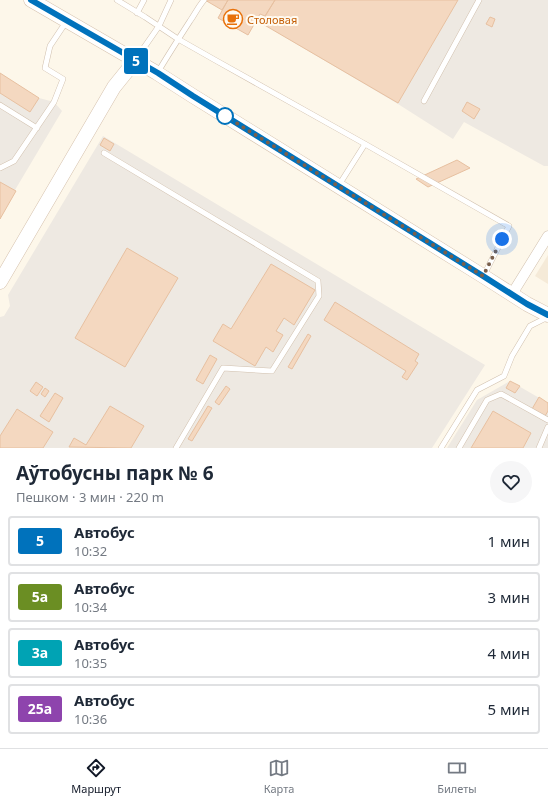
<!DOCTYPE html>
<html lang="ru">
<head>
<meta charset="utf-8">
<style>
	body { margin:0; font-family:"Noto Sans",sans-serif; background:#f6f6f7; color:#1f2937; height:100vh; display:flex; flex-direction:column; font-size:15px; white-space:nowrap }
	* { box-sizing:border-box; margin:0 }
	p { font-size:13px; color:#747a83 }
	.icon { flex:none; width:22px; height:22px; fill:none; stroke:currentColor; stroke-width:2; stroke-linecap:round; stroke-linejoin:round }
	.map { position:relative; height:448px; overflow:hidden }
	.side { display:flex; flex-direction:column; background:#fff; flex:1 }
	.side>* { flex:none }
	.badge { padding:0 8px; border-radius:3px; font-size:14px; line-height:26px }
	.you { position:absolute; width:20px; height:20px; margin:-10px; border:3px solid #fff; border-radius:50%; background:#1a73e8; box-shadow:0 0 0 6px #1a73e833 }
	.map>.badge { position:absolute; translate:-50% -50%; box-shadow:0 0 0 2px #fff }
	.round { display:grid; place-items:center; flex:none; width:42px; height:42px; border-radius:21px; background:#f6f6f7 }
	.head { display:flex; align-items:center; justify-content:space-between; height:68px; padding:0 16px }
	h1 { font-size:19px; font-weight:700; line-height:30px }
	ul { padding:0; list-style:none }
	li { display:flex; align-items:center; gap:12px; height:50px; margin:0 8px 6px; padding:0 8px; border:2px solid #e0e1e3; border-radius:4px }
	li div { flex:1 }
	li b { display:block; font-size:15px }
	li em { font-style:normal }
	li .badge { min-width:44px; font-weight:700; text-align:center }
	.tab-bar { display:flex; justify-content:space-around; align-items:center; height:56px; border-top:1px solid #e0e1e3; background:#fff; font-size:11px; color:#747a83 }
	.tab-bar a { display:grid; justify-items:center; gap:2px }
	.tab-bar .active { color:#111827 }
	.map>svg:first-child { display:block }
	.residential { fill:#f5ead8 }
	.industrial { fill:#eee9e2 }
	.building { fill:#f4d8c0; stroke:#e7c0a0 }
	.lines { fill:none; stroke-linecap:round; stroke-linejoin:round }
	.lane-casing { stroke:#d1c0ae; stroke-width:6 }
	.street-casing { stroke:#d1c0ae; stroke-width:11 }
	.secondary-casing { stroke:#d6c2ae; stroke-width:15 }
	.lane { stroke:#fff; stroke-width:5 }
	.street { stroke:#fff; stroke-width:10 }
	.secondary { stroke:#fff; stroke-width:14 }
	.line-casing { stroke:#fff; stroke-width:9 }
	.line { stroke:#0072bc; stroke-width:6 }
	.walk { stroke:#7a5f4b; stroke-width:4; stroke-dasharray:0 7.2 }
	.stop-dot { fill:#fff; stroke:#0072bc; stroke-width:2 }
	.labels { text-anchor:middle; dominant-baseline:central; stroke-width:4; stroke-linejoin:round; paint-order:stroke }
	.food-label { font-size:11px; fill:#c56008; stroke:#fffaf1; text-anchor:start }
</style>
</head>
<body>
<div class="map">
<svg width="548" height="448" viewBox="0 0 548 448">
	<rect width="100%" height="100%" fill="#fdf7ea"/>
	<path class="residential" d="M548,255V284L535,276Z"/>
	<path class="industrial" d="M205,0H548V166H544L464,122L453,139L398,104L261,23L265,17L260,14L248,35L218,18L222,10Z
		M0,73L39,98L54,102L62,111L15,190L16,191L0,219Z
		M103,136L485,365L432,448H0V317L4,316L10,306L8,295Z
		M510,381L548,403V448H447L477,400Z"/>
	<path class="building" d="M205,0H228L222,10Z
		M228,0H275L265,16L260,14L248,35L218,18Z
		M275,0H458L398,103L261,23Z
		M490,17L495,19L492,27L486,24Z
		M0,73L39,98L30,112L0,93Z
		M467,102L480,109L474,119L462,111Z
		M104,138L114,144L110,151L100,145Z
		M457,160L470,168L428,187L416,179Z
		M0,182L16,191L0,219Z
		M127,248L178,278L125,367L75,338Z
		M271,264L315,290L294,325L284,318L276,331L283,335L273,352L266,347L255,366L213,341L223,324L231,329Z
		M335,302L419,354L415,361L418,363L407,380L402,377L406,371L324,320Z
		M308,334L311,336L292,369L288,367Z
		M210,355L217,359L203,384L196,380Z
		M510,381L520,386L515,393L506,388Z
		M36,382L43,387L37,396L30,391Z
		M226,386L230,389L219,405L215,402Z
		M45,388L49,391L45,397L41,394Z
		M55,393L63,398L49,422L40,416Z
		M539,397L548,403V411L545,416L532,409Z
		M110,406L144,426L131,448L69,447L74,438L86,445Z
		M208,406L212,408L192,441L188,439Z
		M17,409L53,432L43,448H0V436Z
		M493,411L531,433L523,448H471Z"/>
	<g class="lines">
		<defs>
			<path id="lane" d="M117,0L145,17L178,39L215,60L365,144L509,226L484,275
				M137,13L144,0
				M136,59L159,26L171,0
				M158,72C168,55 179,38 190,21C195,14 198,7 204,0
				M424,101L479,0
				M0,105L37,128
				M104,153L318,281L319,296L272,371L223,368L176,448
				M0,168L14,161L54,102L63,79L45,68L50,46L66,22
				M339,185L365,144
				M441,448L477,390L504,376L512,356L530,326L548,317
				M459,448L487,400L501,394L548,420
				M539,448L548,427"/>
			<path id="street" d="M512,294L548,236"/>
			<path id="secondary" d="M31,0L157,73L193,96L483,276L527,304L548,315
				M0,282L114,87L135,61"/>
		</defs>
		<use href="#lane" class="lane-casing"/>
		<use href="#street" class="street-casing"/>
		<use href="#secondary" class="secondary-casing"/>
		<use href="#lane" class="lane"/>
		<use href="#street" class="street"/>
		<use href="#secondary" class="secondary"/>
	</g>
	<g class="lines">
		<defs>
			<path id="line" d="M31,0L158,73L193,96L483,276L527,304L548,315"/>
		</defs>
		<use href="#line" class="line-casing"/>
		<use href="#line" class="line"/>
		<path class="walk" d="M225,116L483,276L502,239"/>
	</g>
	<defs>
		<symbol id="cafe-ring" viewBox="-11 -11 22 22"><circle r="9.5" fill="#fffaf1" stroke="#e8710a" stroke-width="1.5"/><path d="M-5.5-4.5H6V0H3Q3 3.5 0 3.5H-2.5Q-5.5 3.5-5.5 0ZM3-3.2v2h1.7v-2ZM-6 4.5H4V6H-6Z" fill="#e8710a"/></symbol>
	</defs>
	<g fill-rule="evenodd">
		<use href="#cafe-ring" x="222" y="8" width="22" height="22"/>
	</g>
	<circle class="stop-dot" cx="225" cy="116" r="8"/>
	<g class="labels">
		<g class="food-label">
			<text x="247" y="19">Столовая</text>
		</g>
	</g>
</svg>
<div class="you" style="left:502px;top:239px"></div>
<b class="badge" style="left:136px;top:61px;background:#0072bc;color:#fff">5</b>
</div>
<section class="side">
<div class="head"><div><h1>Аўтобусны парк № 6</h1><p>Пешком · 3 мин · 220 m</p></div><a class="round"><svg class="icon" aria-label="heart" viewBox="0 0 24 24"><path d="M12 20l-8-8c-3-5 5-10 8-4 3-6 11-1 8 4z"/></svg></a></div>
<ul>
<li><span class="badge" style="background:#0072bc;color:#fff">5</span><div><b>Автобус</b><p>10:32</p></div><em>1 мин</em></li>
<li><span class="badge" style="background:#6b8e23;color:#fff">5а</span><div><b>Автобус</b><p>10:34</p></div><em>3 мин</em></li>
<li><span class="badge" style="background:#00a3b4;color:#fff">3а</span><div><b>Автобус</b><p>10:35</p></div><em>4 мин</em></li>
<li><span class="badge" style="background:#8e44ad;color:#fff">25а</span><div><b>Автобус</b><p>10:36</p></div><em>5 мин</em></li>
</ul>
</section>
<nav class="tab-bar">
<a class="active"><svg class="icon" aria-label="directions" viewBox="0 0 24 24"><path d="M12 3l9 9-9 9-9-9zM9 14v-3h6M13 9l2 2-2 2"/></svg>Маршрут</a>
<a><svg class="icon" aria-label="map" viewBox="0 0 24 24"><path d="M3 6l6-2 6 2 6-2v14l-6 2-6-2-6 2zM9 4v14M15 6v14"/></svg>Карта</a>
<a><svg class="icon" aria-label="tickets" viewBox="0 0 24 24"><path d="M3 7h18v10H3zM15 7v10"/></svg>Билеты</a>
</nav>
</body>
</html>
